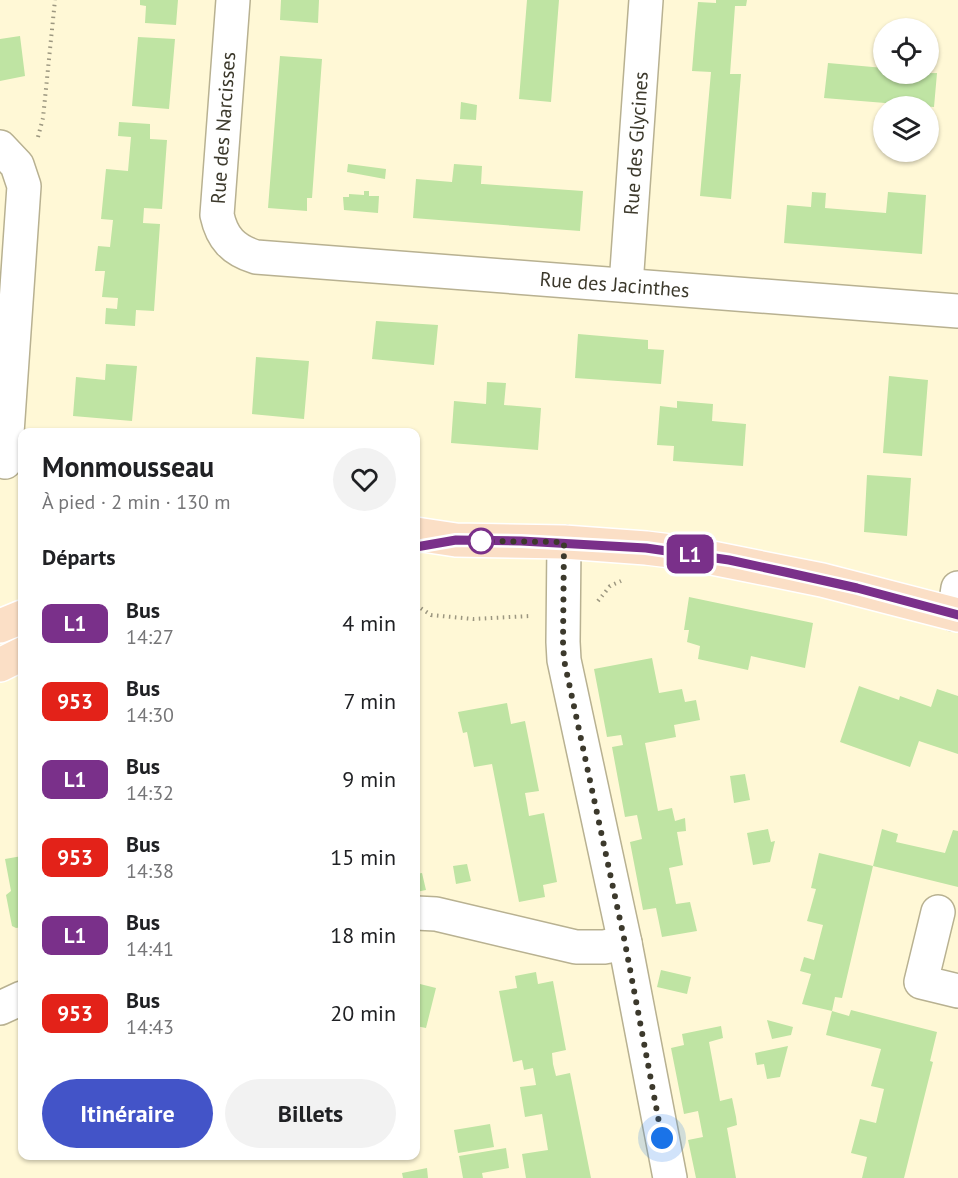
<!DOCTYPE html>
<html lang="fr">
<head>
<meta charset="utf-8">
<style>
	body { margin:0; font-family:"PT Sans",sans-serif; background:#f2f2f2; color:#202124; height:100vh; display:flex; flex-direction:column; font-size:22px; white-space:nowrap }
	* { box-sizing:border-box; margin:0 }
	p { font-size:20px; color:#757577 }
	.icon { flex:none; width:33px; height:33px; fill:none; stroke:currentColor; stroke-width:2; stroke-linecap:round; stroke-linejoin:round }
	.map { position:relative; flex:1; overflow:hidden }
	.panel { position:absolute; left:18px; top:428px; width:402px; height:732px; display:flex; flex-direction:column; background:#fff; border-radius:12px; box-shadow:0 2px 4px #0004 }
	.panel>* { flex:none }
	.badge { padding:0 12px; border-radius:9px; font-size:21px; line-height:39px }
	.tools { position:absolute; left:873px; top:18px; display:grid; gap:12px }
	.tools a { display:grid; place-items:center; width:66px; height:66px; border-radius:50%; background:#fff; box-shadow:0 2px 4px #0004; font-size:30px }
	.you { position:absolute; width:30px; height:30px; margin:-15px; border:4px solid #fff; border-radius:50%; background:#1a73e8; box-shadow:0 0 0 9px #1a73e833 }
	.map>.badge { position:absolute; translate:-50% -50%; box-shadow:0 0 0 3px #fff }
	h2 { padding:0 24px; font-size:22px; line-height:54px }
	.round { display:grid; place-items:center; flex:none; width:63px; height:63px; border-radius:32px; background:#f2f2f2 }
	.head { display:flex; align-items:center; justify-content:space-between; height:102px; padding:0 24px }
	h1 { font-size:28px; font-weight:600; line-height:45px }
	.cta { display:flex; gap:12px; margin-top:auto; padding:12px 24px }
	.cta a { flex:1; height:69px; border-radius:36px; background:#4354c8; color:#fff; font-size:24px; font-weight:600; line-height:69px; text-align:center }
	.cta a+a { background:#f2f2f2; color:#202124 }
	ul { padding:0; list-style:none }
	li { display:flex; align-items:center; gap:18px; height:78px; padding:0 24px }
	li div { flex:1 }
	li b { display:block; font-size:22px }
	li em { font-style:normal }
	li .badge { min-width:66px; font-weight:700; text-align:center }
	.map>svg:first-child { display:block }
	.building { fill:#bfe4a3 }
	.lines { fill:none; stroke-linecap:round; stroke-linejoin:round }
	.minor-casing { stroke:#b8b191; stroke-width:36 }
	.major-casing { stroke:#fff; stroke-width:36 }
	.path { stroke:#9c9780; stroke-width:4; stroke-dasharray:1.5 4.5; stroke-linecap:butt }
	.minor { stroke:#fff; stroke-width:33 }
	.major { stroke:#fbdfc6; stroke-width:33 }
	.line-casing { stroke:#fff; stroke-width:14 }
	.line { stroke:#7a308a; stroke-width:9 }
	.walk { stroke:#3c392c; stroke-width:6; stroke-dasharray:0 10.8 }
	.stop-dot { fill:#fff; stroke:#7a308a; stroke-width:3 }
	.labels { text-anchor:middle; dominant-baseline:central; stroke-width:4.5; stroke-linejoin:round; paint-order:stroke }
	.street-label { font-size:20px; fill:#3c392c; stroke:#fff }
</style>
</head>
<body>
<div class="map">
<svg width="958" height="1178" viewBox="0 0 958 1178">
	<rect width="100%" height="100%" fill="#fff8d6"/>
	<path class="building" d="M140,0H178L176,25L145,23L146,6L140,5Z
		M281,0H319L318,23L280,20Z
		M527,0H559L551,102L519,99Z
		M716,0H747L746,6H735L730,74H741L731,199L700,196L711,72L692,71L695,34L698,2L716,3Z
		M20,36L25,76L0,81V39Z
		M138,37L175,39L169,109L132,106Z
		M280,56L322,59L312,198H307V211L268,208Z
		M828,63L884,68V74L937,73L934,107L824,98Z
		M461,102L477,105L476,120L460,119Z
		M119,122L150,124V139L167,140L162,209L144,208L143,223L160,224L154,311L136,310L135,326L105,324L106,308L117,309L118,298L102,297L105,271H95L98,246L110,247L113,220L101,219L106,169L128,171L131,137L118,136Z
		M348,164L386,169L385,179L347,172Z
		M454,164L482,166L481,184H483L583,191L580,231L413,218L416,179L452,182Z
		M364,191H369V196H379L378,213L344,210L343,197H349V194L364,195Z
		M812,192L826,193L825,208L886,213L888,192L926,195L922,254L784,243L787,205L811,207Z
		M376,321L438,325L434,365L372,359Z
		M578,334L648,340V349L664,350L661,384L575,378Z
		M256,357L309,361L304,419L252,414Z
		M106,364L137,366L132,421L73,416L76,377L105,380Z
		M889,376L928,380L922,456L883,453Z
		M487,382L506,383L504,405L541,408L538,450L451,443L454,401L486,404Z
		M677,401L713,404L712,421L746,424L743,466L673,461L674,446L657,445L660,406L677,408Z
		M867,475L911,478L907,536L864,532Z
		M689,597L813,623L805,668L751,656L748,670L698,659L700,646L687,642L689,630H684Z
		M652,658L659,693L682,689L685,702L696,700L700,720L674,725L676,737L645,743L658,811L672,808L675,821L685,818L686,831L677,832L683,865L669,868L676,904L690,902L697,931L662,937L656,908L643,910L630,842L642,839L637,815L625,817L612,747L623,745L621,735L607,737L594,669Z
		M859,686L899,700L900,696L931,707L937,689L958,696V754L919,741L910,767L840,742Z
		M507,703L511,724L525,721L539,791L525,793L527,804L529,816L544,813L557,882L543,885L545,897L519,902L492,764L474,767L467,732L463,733L458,712Z
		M745,774L750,800L734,803L730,776Z
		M768,829L771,842L775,841L770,862L753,865L747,833Z
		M882,829L898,834L896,842L945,853L953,830L958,831V887L873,866Z
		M819,853L873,866L842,998L835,997L832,1011L802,1004L811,974L800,971L804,957L814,960L823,925L807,921L816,889L811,888Z
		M22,856V927L16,928L12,926L6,895L11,891L5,859Z
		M467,864L471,881L456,884L453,866Z
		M422,873L426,890L416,892V874Z
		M661,970L691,977L687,994L657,987Z
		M536,972L538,984L553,981L566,1050L552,1053L553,1064L556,1076L570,1073L591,1178H526L522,1154L548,1150L542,1114L525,1117L520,1087L536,1085L533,1068L524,1070L522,1060L513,1062L499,991L517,988L515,976Z
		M416,983L436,988L426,1028L416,1026Z
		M851,1010L937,1032L930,1061L933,1062L904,1178H862L867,1157L851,1153L860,1119L876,1123L884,1089L871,1086L881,1049L826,1035L832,1011L849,1016Z
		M767,1020L793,1027L791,1035L772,1039Z
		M721,1026L723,1038L709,1042L720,1101L732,1098L736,1117L737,1125L727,1128L736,1178H696L688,1140L703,1137L698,1111L684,1114L671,1048L684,1045L682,1034Z
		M788,1046L780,1077L767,1079L764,1064L757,1065L755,1053Z
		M490,1124L494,1147L458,1153L454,1130Z
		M506,1148L509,1168L482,1173L483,1178H463L459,1156Z
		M427,1168L428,1178H403L402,1173Z"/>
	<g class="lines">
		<defs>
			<g id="minor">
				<path id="s1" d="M233,0L217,215C222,238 233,250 256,257L958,311"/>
				<path d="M0,147L17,165L24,186L5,462"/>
				<path id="s2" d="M626,285L646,0"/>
				<path d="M564,542L563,642L564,660L625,943L670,1178"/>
				<path d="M954,614L958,588"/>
				<path d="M938,912L921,982L958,991"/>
				<path d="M416,913L436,914L576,947H604L625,943"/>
				<path d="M0,1008L22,998"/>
			</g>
			<path id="major" d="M416,534L456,540L564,542L646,548L687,553L822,580L958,615
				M0,626L22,617
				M0,665L22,654"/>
		</defs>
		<use href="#minor" class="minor-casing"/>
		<use href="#major" class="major-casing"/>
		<path class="path" d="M38,137L43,118L55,0
			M598,601L610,586L621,581
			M416,605L431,615L473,619L530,616"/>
		<use href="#minor" class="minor"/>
		<use href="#major" class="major"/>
	</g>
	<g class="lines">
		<defs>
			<path id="line" d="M416,547L456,540L521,541L646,548L729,560L785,572L857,588L958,615"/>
		</defs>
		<use href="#line" class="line-casing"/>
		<use href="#line" class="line"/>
		<path class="walk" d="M481,541L564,542L563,642L564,660L625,943L662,1138"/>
	</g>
	<circle class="stop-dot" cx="481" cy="541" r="12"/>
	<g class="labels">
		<g class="street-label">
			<text transform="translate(223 128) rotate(-86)">Rue des Narcisses</text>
			<text stroke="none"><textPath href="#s2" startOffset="142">Rue des Glycines</textPath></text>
			<text stroke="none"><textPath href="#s1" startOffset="636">Rue des Jacinthes</textPath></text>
		</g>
	</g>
</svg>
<div class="tools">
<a><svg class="icon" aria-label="locate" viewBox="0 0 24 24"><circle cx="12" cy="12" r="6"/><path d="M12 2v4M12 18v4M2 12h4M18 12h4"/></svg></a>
<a><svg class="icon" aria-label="layers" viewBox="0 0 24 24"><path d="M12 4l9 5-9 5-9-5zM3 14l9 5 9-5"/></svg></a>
</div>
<div class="you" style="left:662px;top:1138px"></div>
<b class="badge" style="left:690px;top:554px;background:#7a308a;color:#fff">L1</b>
<section class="panel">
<div class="head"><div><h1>Monmousseau</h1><p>À pied · 2 min · 130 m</p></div><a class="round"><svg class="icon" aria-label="heart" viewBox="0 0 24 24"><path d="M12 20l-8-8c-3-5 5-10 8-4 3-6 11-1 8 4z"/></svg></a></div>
<h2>Départs</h2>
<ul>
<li><span class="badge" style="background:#7a308a;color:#fff">L1</span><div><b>Bus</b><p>14:27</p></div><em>4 min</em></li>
<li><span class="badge" style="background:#e32219;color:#fff">953</span><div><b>Bus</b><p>14:30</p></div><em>7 min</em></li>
<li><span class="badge" style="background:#7a308a;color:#fff">L1</span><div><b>Bus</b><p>14:32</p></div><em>9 min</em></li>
<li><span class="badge" style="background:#e32219;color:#fff">953</span><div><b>Bus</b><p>14:38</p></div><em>15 min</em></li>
<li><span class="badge" style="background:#7a308a;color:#fff">L1</span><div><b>Bus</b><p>14:41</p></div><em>18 min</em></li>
<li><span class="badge" style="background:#e32219;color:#fff">953</span><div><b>Bus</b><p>14:43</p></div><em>20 min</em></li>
</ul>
<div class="cta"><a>Itinéraire</a><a>Billets</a></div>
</section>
</div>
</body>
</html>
